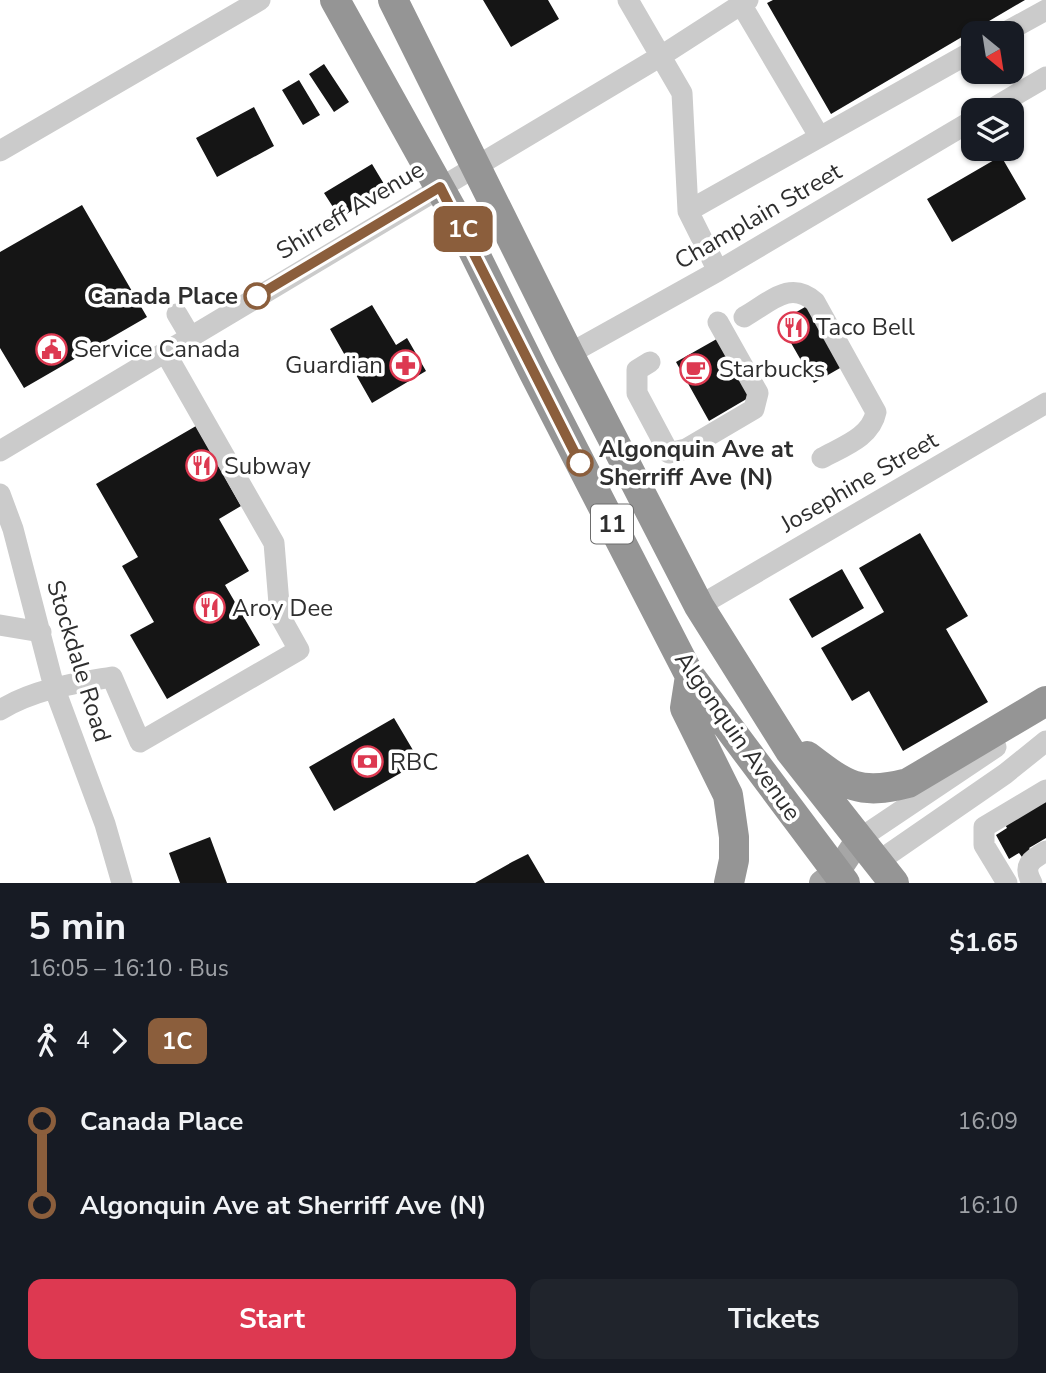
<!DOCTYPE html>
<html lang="en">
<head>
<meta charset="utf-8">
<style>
	body { margin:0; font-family:"Nunito Sans",sans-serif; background:#20242c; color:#f1f3f6; height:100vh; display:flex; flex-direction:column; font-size:26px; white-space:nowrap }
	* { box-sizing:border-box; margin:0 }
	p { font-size:23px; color:#9ea1a6 }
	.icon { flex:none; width:38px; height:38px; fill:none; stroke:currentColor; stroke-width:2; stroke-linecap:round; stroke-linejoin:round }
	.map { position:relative; height:883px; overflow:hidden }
	.details { display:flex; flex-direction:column; background:#171b24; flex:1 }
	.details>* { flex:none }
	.badge { padding:0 14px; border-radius:10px; font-size:24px; line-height:46px }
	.needle { width:46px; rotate:150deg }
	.fabs { position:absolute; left:961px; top:21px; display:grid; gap:14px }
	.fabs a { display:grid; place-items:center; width:63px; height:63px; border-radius:14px; background:#171b24; box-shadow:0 2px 5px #0004; font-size:35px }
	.map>.badge { position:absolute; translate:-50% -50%; box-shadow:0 0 0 4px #fff }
	.legs { display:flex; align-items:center; gap:10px; height:77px; padding:0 28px; font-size:23px }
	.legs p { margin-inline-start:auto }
	.overview { display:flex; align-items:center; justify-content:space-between; height:119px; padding:0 28px }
	h1 { font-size:38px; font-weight:700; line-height:52px }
	.primary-button { display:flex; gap:14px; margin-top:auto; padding:14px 28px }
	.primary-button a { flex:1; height:80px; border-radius:14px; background:#dd3951; color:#fff; font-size:28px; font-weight:700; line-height:80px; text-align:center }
	.primary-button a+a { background:#20242c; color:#f1f3f6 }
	ul { padding:0 28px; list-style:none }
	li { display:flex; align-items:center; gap:24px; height:84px; font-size:26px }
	li i { display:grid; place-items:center; width:10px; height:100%; margin:0 9px; background:currentColor }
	li i::after { content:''; width:18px; height:18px; margin:-9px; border:5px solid; border-radius:50%; background:#171b24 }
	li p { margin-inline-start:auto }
	li:first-child i { background:linear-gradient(#0000 50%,currentColor 0) }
	li:last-child i { background:linear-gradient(currentColor 50%,#0000 0) }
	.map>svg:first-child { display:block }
	.building { fill:#151515 }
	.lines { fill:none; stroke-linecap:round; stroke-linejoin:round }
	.minor { stroke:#cbcbcb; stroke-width:21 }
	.major { stroke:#a6a6a6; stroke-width:26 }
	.highway { stroke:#959595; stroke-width:30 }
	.line-1-casing { stroke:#fff; stroke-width:16 }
	.line-1 { stroke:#8b5e3c; stroke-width:10 }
	.stop-1-dot { fill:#fff; stroke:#8b5e3c; stroke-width:3.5 }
	.labels { text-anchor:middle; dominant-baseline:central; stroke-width:7; stroke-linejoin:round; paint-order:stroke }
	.shield { fill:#fff; stroke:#6d6d6d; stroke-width:2 }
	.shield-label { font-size:23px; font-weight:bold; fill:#2e2e2e }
	.street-label { font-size:24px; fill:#2e2e2e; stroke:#fff }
	.stop-label { font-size:24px; font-weight:bold; fill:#2e2e2e; stroke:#fff; text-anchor:end }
	.poi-label { font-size:24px; fill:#2e2e2e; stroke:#fff; text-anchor:start }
</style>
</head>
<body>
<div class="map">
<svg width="1046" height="883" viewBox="0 0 1046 883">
	<rect width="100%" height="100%" fill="#fff"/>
	<path class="building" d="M483,0H548L559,19L511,47Z
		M773,0H1025L831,114L767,3Z
		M324,64L349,102L334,112L309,74Z
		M299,80L320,115L303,125L282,90Z
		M254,107L274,146L217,177L196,138Z
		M1001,156L1026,199L952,242L927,199Z
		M372,164L387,189L340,218L324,193Z
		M82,205L147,317L24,388L0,348V252Z
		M812,303L847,364L814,383L779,322Z
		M372,305L396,345L407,338L426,371L372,403L330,329Z
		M722,336L755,394L709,421L676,362Z
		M196,426L241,506L219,519L249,571L225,585L260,645L167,699L130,635L154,622L122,566L138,557L96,484Z
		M920,533L968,616L946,629L988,702L903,751L869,691L852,701L821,648L884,612L859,568Z
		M842,569L864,608L812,638L789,599Z
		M394,718L420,762L334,811L309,767Z
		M1046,799V838L1029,848L1032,852L1022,857L1019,853L1009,859L996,835L1007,828L1003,821Z
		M210,837L227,883H180L169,853Z
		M528,854L545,883H475L512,862Z"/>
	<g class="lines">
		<path class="minor" d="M628,0L682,93L688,211L718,271
			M741,4L819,136
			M1004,33L1046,10
			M990,110L1046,77
			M0,151L260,0
			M688,211L973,51
			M177,314L190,336
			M744,317C769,303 790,279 815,302L876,412C871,437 844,446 822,458
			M569,354L718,271L973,120
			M650,362L637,370V393L669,453L686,449L754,409L758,393L718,322
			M0,451L661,56L748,0
			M0,494L13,529L54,687L105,824L122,883
			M699,606L1046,403
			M0,625L41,632
			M0,710C35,689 72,684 112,677L140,742L299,650L280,616L274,543L165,352
			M859,839L996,747
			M876,863L1005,774L1046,741
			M1007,883L984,845V827L1046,790
			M1032,883C1022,865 1031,860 1046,851"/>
		<path class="major" d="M822,883L837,872L859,839"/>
		<path class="highway" d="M335,0L462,228L533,371L690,676L845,883
			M393,0L569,354L699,606L790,751L894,883
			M690,676L685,708L728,795L734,837V860L729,883
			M807,756C845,785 858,796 908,783L1046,701"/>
	</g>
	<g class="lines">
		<defs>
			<path id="line-1" d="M257,296L440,187L580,463"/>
		</defs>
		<use href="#line-1" class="line-1-casing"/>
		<use href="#line-1" class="line-1"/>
	</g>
	<defs>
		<symbol id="restaurant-ring" viewBox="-11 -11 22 22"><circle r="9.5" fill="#fff" stroke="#dd3951" stroke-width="1.5"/><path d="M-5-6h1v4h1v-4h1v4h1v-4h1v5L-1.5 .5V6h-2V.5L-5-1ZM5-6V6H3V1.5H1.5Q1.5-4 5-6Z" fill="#dd3951"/></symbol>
		<symbol id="civic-ring" viewBox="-11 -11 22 22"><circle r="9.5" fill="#fff" stroke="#dd3951" stroke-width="1.5"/><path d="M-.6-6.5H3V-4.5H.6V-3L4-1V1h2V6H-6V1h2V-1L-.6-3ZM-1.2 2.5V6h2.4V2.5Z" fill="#dd3951"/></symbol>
		<symbol id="pharmacy-ring" viewBox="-11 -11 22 22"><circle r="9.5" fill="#fff" stroke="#dd3951" stroke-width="1.5"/><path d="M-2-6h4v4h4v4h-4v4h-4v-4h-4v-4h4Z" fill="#dd3951"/></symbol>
		<symbol id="cafe-ring" viewBox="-11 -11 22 22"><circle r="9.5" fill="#fff" stroke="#dd3951" stroke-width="1.5"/><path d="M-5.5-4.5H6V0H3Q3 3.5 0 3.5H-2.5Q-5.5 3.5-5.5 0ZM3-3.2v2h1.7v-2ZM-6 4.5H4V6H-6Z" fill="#dd3951"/></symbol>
		<symbol id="bank-ring" viewBox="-11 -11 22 22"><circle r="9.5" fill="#fff" stroke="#dd3951" stroke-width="1.5"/><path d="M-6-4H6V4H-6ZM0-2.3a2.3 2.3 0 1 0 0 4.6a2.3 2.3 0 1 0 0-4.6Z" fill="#dd3951"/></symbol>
	</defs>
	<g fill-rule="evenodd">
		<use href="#restaurant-ring" x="776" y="310" width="35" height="35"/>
		<use href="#civic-ring" x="34" y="332" width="35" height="35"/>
		<use href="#pharmacy-ring" x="388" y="348" width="35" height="35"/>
		<use href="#cafe-ring" x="678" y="352" width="35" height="35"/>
		<use href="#restaurant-ring" x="184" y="448" width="35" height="35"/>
		<use href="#restaurant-ring" x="192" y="590" width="35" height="35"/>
		<use href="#bank-ring" x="350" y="744" width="35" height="35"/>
	</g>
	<g class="stop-1-dot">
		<circle cx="257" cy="296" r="12"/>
		<circle cx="580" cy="463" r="12"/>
	</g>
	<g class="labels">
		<rect class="shield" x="591" y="504.5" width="42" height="39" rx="5"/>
		<g class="shield-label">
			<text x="612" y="524">11</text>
		</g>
		<g class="street-label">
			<text transform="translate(350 210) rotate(-31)">Shirreff Avenue</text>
			<text transform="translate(758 216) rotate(-30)">Champlain Street</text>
			<text transform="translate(859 482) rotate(-30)">Josephine Street</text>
			<text transform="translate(79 661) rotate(73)">Stockdale Road</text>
			<text transform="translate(738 736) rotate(55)">Algonquin Avenue</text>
		</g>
		<g class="stop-label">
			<text x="238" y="296">Canada Place</text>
			<text x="599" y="449" text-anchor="start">Algonquin Ave at<tspan x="599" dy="28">Sherriff Ave (N)</tspan></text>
		</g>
		<g class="poi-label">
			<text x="816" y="327">Taco Bell</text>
			<text x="74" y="349">Service Canada</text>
			<text x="383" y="365" text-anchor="end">Guardian</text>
			<text x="719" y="369">Starbucks</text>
			<text x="224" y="466">Subway</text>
			<text x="232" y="608">Aroy Dee</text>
			<text x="390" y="762">RBC</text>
		</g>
	</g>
</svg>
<div class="fabs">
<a><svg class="needle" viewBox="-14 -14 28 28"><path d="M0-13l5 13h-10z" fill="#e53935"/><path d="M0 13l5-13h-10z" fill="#9ea1a6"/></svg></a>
<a><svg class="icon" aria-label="layers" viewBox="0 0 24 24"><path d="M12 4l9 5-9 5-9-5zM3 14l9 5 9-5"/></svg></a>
</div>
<b class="badge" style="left:463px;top:229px;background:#8b5e3c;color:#fff">1C</b>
</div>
<section class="details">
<div class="overview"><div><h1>5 min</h1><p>16:05 – 16:10 · Bus</p></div><b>$1.65</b></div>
<div class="legs"><svg class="icon" aria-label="walk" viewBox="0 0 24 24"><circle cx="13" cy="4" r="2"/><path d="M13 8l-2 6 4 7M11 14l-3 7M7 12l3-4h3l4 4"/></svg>4<svg class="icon" aria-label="forward" viewBox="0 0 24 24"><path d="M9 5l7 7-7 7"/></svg><b class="badge" style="background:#8b5e3c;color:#fff">1C</b></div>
<ul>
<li><i style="color:#8b5e3c"></i><b>Canada Place</b><p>16:09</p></li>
<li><i style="color:#8b5e3c"></i><b>Algonquin Ave at Sherriff Ave (N)</b><p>16:10</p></li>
</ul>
<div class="primary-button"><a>Start</a><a>Tickets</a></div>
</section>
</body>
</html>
